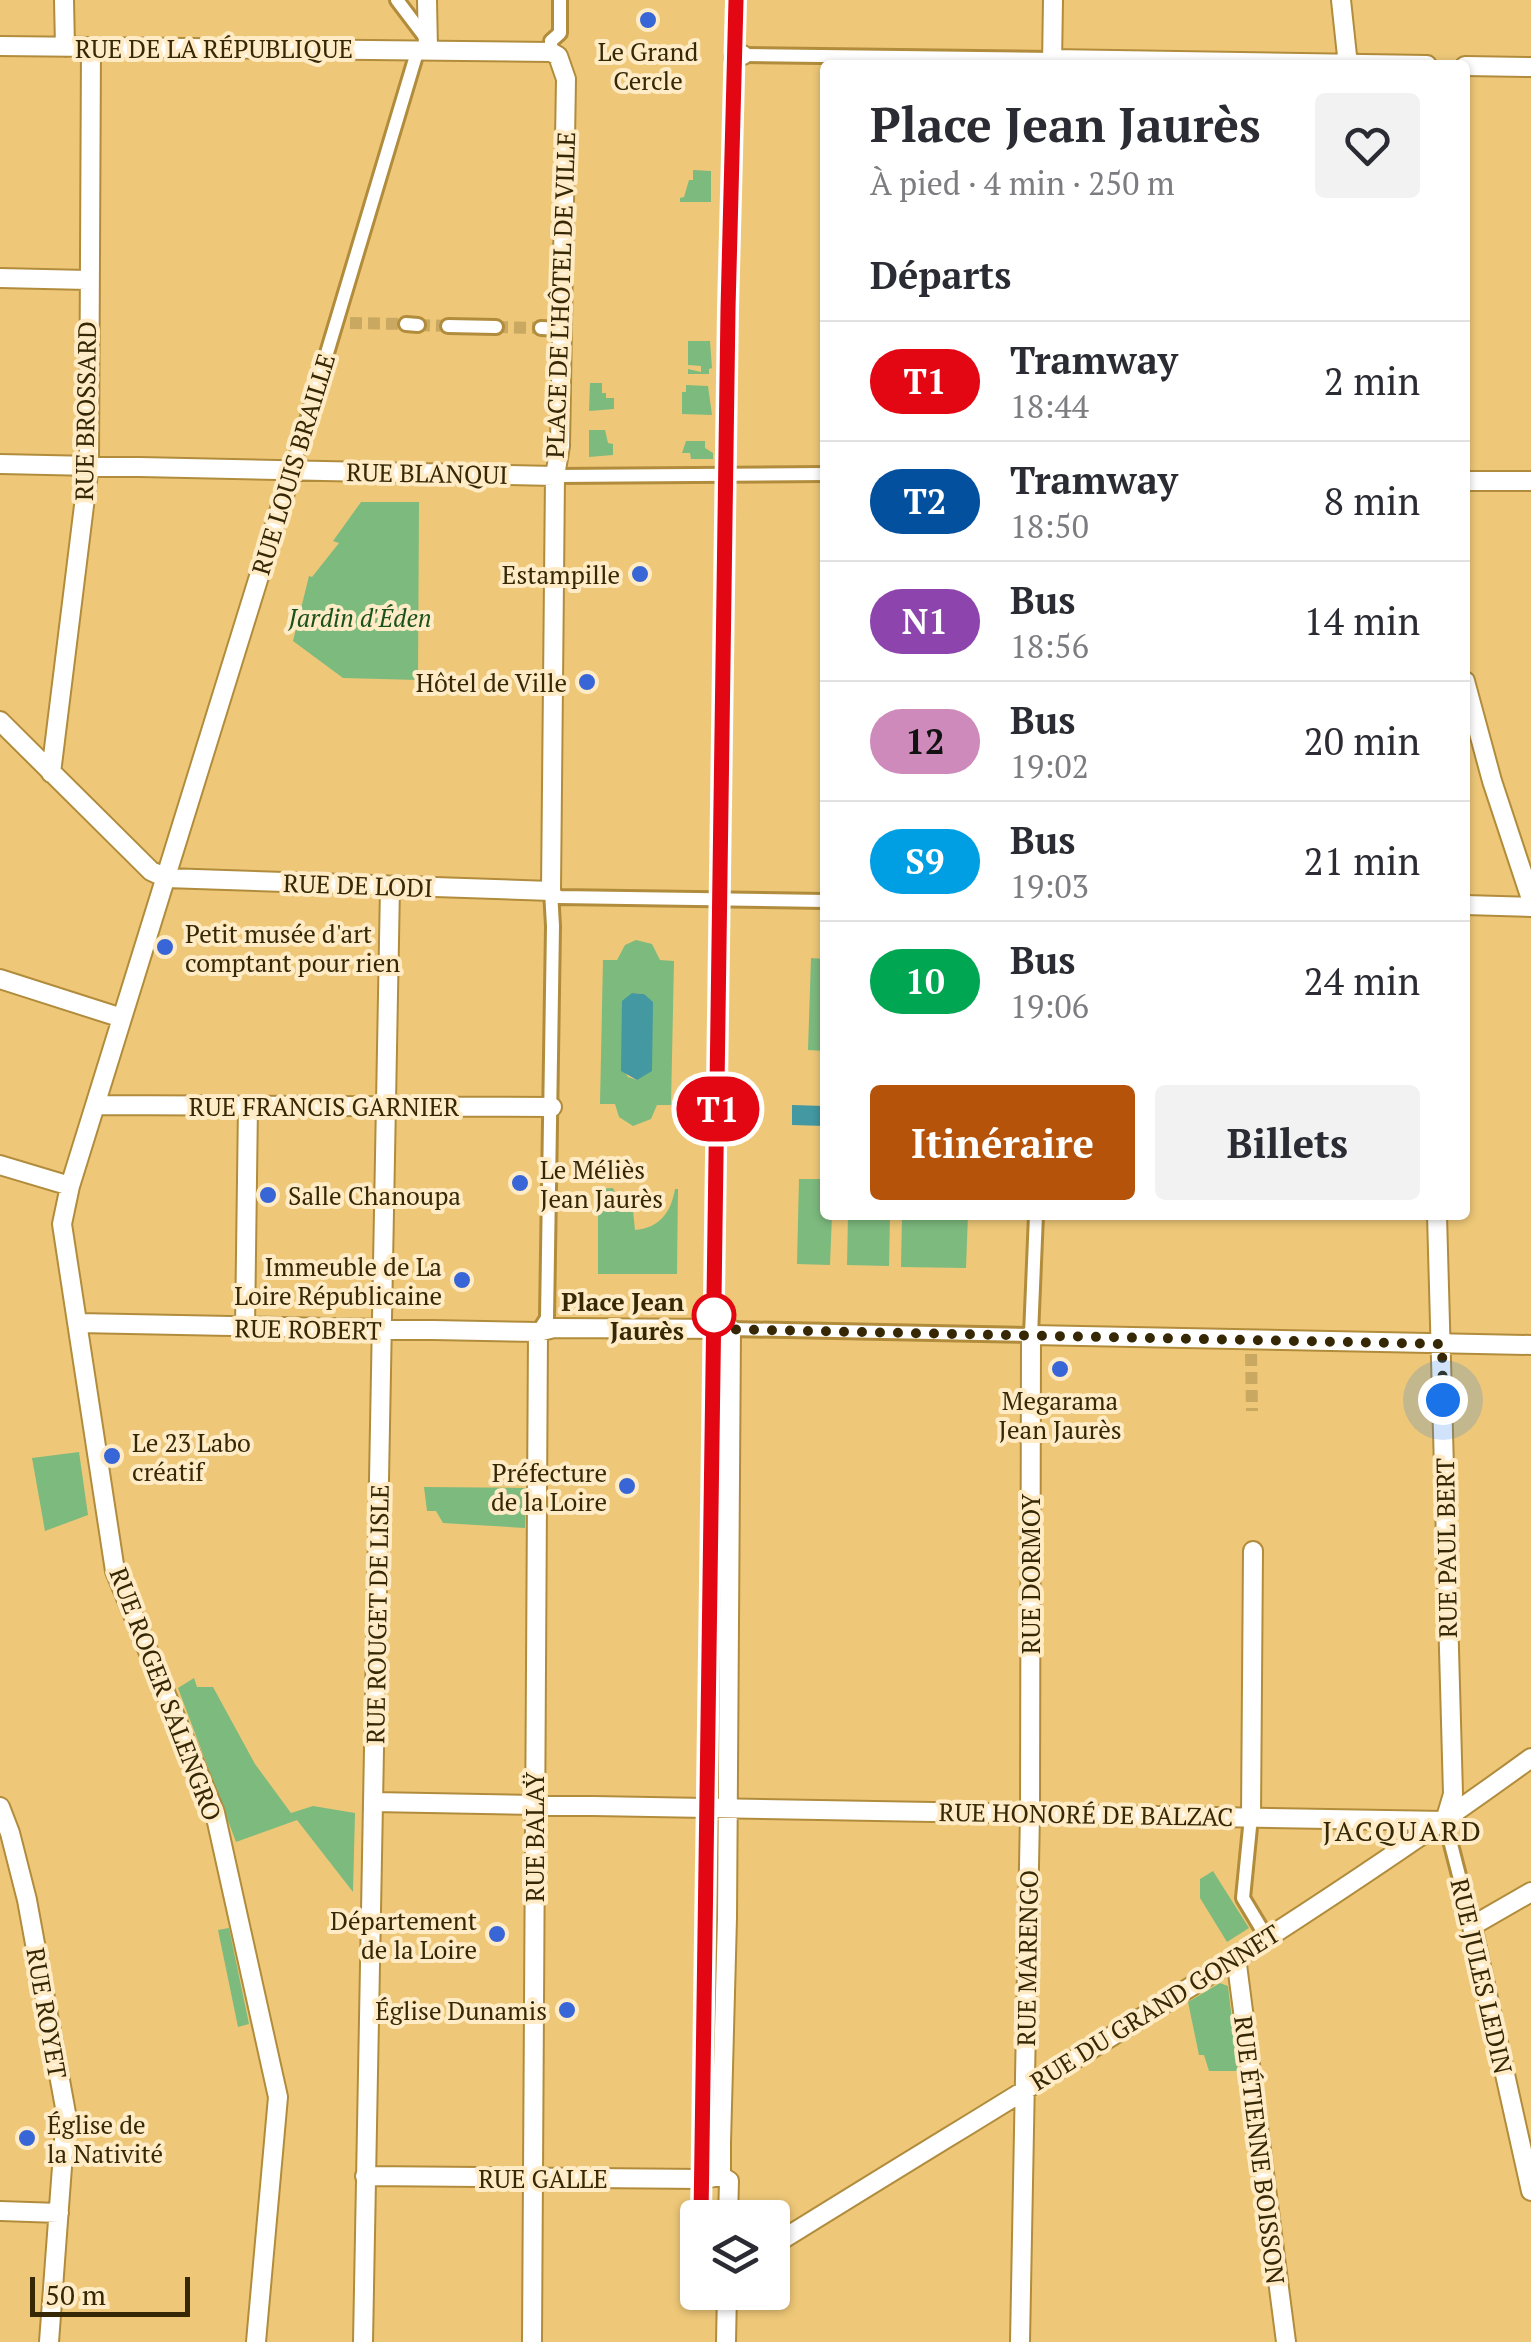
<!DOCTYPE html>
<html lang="fr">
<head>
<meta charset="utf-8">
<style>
	body { margin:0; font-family:"PT Serif",serif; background:#f2f2f3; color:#2b2b33; height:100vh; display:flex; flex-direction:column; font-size:38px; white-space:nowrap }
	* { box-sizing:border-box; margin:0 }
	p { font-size:32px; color:#7c7c81 }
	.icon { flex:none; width:55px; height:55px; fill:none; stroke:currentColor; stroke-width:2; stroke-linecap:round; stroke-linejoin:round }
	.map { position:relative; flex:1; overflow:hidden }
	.side { position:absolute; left:820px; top:60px; width:650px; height:1160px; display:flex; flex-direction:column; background:#fff; border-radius:10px; box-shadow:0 2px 8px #0004 }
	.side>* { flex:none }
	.badge { padding:0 20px; border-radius:32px; font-size:35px; line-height:65px }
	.buttons { position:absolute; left:680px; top:2200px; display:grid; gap:20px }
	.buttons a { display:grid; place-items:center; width:110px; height:110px; border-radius:10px; background:#fff; box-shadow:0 2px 8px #0004; font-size:50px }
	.scale { position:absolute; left:30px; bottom:25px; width:160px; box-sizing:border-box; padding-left:10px; border:5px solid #362805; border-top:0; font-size:28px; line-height:35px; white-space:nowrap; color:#362805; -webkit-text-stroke:8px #ffecc6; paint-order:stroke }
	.you { position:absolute; width:50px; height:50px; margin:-25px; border:8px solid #fff; border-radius:50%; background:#1a73e8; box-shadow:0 0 0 15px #1a73e833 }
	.map>.badge { position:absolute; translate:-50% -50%; box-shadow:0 0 0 5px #fff }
	h2 { padding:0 50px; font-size:38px; line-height:90px }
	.round { display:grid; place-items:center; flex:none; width:105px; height:105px; border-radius:10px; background:#f2f2f3 }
	.overview { display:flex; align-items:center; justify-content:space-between; height:170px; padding:0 50px }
	h1 { font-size:48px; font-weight:600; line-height:75px }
	.button { display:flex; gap:20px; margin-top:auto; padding:20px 50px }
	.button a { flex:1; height:115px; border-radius:10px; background:#b45309; color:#fff; font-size:40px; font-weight:600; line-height:115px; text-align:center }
	.button a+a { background:#f2f2f3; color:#2b2b33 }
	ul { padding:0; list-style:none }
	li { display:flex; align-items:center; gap:30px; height:120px; padding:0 50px; border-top:2px solid #e1e1e2 }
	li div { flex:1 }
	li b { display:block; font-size:38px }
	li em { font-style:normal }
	li .badge { min-width:110px; font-weight:700; text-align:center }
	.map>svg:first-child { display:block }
	.green { fill:#7dba7e; fill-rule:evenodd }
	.water { fill:#4398a1 }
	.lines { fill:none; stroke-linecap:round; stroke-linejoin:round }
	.pedestrian-tunnel { stroke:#c9a861; stroke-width:12; stroke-dasharray:12 6; stroke-linecap:butt }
	.pedestrian-casing { stroke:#b18c3c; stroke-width:18 }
	.minor-casing { stroke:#b18c3c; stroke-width:22 }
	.pedestrian { stroke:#fff; stroke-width:12 }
	.minor { stroke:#fff; stroke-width:18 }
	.tram { stroke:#534117; stroke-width:2.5 }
	.line-casing { stroke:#fff; stroke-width:22 }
	.line { stroke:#e30613; stroke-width:15 }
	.walk { stroke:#362805; stroke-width:10; stroke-dasharray:0 18 }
	.poi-dot { fill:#3966d6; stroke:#ffecc6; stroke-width:4 }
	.stop-dot { fill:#fff; stroke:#e30613; stroke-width:5 }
	.labels { text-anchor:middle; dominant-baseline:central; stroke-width:8; stroke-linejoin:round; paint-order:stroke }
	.street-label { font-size:25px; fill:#362805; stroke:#ffecc6 }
	.poi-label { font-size:25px; fill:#362805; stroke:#ffecc6; text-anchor:end }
	.park-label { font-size:25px; font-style:italic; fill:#1a521e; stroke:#ffecc6 }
	.stop-label { font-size:25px; font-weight:bold; fill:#362805; stroke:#ffecc6; text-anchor:end }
	.neighbourhood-label { font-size:28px; letter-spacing:2.5px; fill:#362805; stroke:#ffecc6 }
</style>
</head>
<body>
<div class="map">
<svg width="1531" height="2342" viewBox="0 0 1531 2342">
	<rect width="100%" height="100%" fill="#eec878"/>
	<path class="green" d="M693,170L711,171V202H680V198L684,197L689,180H693Z
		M688,341H710L712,368L709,369V374H688V369L701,372V366L688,365Z
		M590,383H602V393H606V398H614V409L589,411Z
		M686,385L708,386L712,415L682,414V392H686Z
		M589,430H605L608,443L613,444V455L589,457Z
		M686,441H705V448L713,453V459H691L690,453H682Z
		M419,502L418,680L343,678L293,641L309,576L312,577L339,543L333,541L361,502Z
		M636,940L652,944L660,960L674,961L671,1105H657L651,1119L633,1126L619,1117L615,1104H600L603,960H617L625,945ZM632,993L644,994L649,1002L637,1080L628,1077L624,1071L626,1002Z
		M811,958L825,959V1051L808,1050Z
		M799,1179H825V1215H832L830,1265L797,1264Z
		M613,1188L620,1206L633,1211L635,1230C659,1228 671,1213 675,1189H678L677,1274H598V1189Z
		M848,1215H890L889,1266L847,1265Z
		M902,1215H968L966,1268L901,1267Z
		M79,1452L88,1515L45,1531L32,1458Z
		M424,1487L526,1488L525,1528L443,1523L436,1511H427Z
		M194,1678L197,1687H213L255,1764L291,1813L313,1806L355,1813L353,1892L297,1820L236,1842L178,1688Z
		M1213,1871L1249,1928L1227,1942L1200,1898V1879Z
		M229,1928L249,2024L238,2027L218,1930Z
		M1220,1983L1228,1986L1238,2071H1209L1204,2055H1199L1188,2002Z"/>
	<path class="water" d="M632,993L644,994L653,1002L652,1071L637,1080L621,1071L622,1001Z
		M792,1105L825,1106V1126L792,1125Z"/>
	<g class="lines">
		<path class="pedestrian-tunnel" d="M350,323L406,324
			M418,325L448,326
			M496,327L541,328
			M1251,1354L1252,1411"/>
		<defs>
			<path id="pedestrian" d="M397,0L425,37
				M551,52V41L560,33V0
				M743,55L1052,59
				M406,324L418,325
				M448,326L496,327
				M541,328L562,329
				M292,470L418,49
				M555,476L825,474
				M551,891L559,897L825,901
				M731,1329L1031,1335L1036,1215
				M538,1332L547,1318L553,926L551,891
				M1251,1817L1243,1898L1267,1938
				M1445,1821L1472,1926"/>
			<path id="minor" d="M64,0L65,47
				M427,0L428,49
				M1341,0L1348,65
				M0,46L551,52L558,56L566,79L560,446L555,476L551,891L166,878L151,871L0,721
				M734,58L743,55
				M1052,59L1427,65
				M1052,65L1053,0
				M1465,66L1531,67
				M0,278L88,280
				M0,464L555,476
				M1465,481H1531
				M1465,681L1492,781L1531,899
				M51,773L89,465L91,47
				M1465,905L1531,907
				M0,979L122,1018
				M96,1105L552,1107
				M0,1165L70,1186
				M1437,1215L1453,1794L1445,1821
				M78,1323L538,1332L554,1328L731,1329L727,1918L721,2143V2176L729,2181L728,2218
				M245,1328L248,1105
				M373,1802L1445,1821
				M0,1807L10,1833L27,1900L66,2113L49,2342
				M1251,1817L1253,1551
				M1531,1892L1472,1926L1531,2191
				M1236,1957L1286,2342
				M365,2176L702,2179L721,2176
				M0,2211L59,2213
				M772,2246C1027,2087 1288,1935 1531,1758
				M256,2342L278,2097L215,1813L115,1571L62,1224L70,1186L292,470
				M363,2342L390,887
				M532,2342L538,1332
				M726,2342L727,2292
				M1020,2342L1030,1813L1031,1335L1531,1345"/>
		</defs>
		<use href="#pedestrian" class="pedestrian-casing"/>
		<use href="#minor" class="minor-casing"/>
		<use href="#pedestrian" class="pedestrian"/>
		<use href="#minor" class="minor"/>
		<path class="tram" d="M734,58L736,0"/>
	</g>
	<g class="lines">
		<defs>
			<path id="line" d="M701,2218L728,309L736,0"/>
		</defs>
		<use href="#line" class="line-casing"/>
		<use href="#line" class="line"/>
		<path class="walk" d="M714,1315V1329L1442,1344L1443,1400"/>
	</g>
	<g class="poi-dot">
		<circle cx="648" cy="20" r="10"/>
		<circle cx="640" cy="574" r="10"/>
		<circle cx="587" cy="682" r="10"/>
		<circle cx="165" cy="947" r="10"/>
		<circle cx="520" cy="1183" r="10"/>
		<circle cx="268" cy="1195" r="10"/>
		<circle cx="462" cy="1280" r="10"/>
		<circle cx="1060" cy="1369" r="10"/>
		<circle cx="112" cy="1456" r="10"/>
		<circle cx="627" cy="1486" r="10"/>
		<circle cx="497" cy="1934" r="10"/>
		<circle cx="567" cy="2010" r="10"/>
		<circle cx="27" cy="2138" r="10"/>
	</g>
	<circle class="stop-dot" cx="714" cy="1315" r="20"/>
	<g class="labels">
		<g class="street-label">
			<text x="214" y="48">RUE DE LA RÉPUBLIQUE</text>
			<text transform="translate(560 295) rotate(-88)">PLACE DE L'HÔTEL DE VILLE</text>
			<text transform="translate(85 411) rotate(-89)">RUE BROSSARD</text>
			<text transform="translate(293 464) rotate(-73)">RUE LOUIS BRAILLE</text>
			<text transform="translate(427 473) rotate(1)">RUE BLANQUI</text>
			<text transform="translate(358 885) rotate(2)">RUE DE LODI</text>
			<text x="324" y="1106">RUE FRANCIS GARNIER</text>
			<text transform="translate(308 1329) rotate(1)">RUE ROBERT</text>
			<text transform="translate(1446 1548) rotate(-91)">RUE PAUL BERT</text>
			<text transform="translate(1030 1574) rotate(-90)">RUE DORMOY</text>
			<text transform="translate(377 1614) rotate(-89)">RUE ROUGET DE LISLE</text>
			<text transform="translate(166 1694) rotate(69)">RUE ROGER SALENGRO</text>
			<text transform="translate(1086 1814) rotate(1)">RUE HONORÉ DE BALZAC</text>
			<text transform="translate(534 1837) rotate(-90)">RUE BALAŸ</text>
			<text transform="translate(1027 1958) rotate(-89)">RUE MARENGO</text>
			<text transform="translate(1482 1976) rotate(77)">RUE JULES LEDIN</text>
			<text transform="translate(1155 2007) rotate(-32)">RUE DU GRAND GONNET</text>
			<text transform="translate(47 2013) rotate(80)">RUE ROYET</text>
			<text transform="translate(1260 2150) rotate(83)">RUE ÉTIENNE BOISSON</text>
			<text x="543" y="2178">RUE GALLE</text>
		</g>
		<g class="poi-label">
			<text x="648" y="51" text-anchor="middle">Le Grand<tspan x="648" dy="29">Cercle</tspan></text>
			<text x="620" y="574">Estampille</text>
			<text x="567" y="682">Hôtel de Ville</text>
			<text x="185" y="933" text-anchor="start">Petit musée d'art<tspan x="185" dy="29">comptant pour rien</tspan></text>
			<text x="540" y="1169" text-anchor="start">Le Méliès<tspan x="540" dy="29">Jean Jaurès</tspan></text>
			<text x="288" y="1195" text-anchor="start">Salle Chanoupa</text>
			<text x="442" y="1266">Immeuble de La<tspan x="442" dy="29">Loire Républicaine</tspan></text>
			<text x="1060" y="1400" text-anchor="middle">Megarama<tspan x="1060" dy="29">Jean Jaurès</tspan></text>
			<text x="132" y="1442" text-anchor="start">Le 23 Labo<tspan x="132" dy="29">créatif</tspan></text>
			<text x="607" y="1472">Préfecture<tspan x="607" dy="29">de la Loire</tspan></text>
			<text x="477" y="1920">Département<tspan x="477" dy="29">de la Loire</tspan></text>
			<text x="547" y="2010">Église Dunamis</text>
			<text x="47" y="2124" text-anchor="start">Église de<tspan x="47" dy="29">la Nativité</tspan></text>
		</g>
		<g class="park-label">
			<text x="360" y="617">Jardin d'Éden</text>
		</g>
		<g class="stop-label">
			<text x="684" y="1301">Place Jean<tspan x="684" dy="29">Jaurès</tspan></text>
		</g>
		<g class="neighbourhood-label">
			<text x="1403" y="1830">JACQUARD</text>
		</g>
	</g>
</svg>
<div class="buttons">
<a><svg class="icon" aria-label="layers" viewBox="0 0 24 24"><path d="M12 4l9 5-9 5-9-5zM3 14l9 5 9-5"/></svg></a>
</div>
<div class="scale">50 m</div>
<div class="you" style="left:1443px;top:1400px"></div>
<b class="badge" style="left:718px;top:1109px;background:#e30613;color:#fff">T1</b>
<section class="side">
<div class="overview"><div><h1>Place Jean Jaurès</h1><p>À pied · 4 min · 250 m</p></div><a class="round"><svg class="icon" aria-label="heart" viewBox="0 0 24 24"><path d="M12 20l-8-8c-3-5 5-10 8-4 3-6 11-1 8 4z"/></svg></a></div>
<h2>Départs</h2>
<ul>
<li><span class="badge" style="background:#e30613;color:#fff">T1</span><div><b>Tramway</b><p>18:44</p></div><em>2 min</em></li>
<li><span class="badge" style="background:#02509e;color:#fff">T2</span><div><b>Tramway</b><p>18:50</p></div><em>8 min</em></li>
<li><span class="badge" style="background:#8e44ad;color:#fff">N1</span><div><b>Bus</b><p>18:56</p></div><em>14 min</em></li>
<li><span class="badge" style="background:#ce8abb;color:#111">12</span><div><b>Bus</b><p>19:02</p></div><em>20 min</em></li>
<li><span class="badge" style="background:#009fe3;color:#fff">S9</span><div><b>Bus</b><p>19:03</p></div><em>21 min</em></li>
<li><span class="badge" style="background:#00a651;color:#fff">10</span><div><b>Bus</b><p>19:06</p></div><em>24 min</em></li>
</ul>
<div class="button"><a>Itinéraire</a><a>Billets</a></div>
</section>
</div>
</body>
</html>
